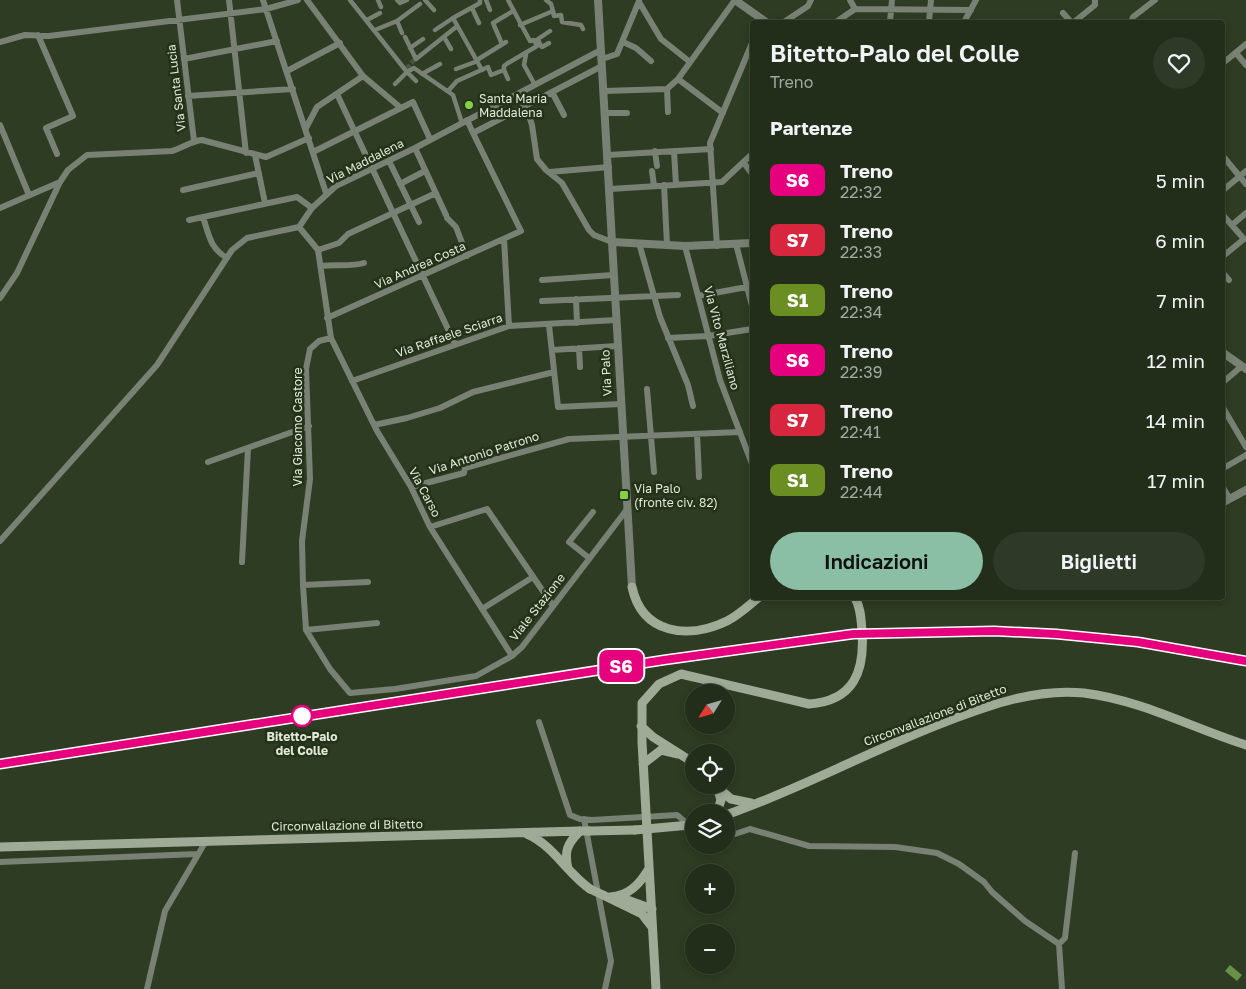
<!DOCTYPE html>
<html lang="it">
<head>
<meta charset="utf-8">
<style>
	body { margin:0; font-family:"Golos Text",sans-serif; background:#2e3927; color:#f1f3f6; height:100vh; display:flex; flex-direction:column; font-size:19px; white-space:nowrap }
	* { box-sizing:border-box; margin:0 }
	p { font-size:16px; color:#a2a8a2 }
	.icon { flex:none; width:28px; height:28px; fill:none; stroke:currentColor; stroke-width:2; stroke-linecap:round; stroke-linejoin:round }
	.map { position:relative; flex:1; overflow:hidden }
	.sheet { position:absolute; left:750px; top:20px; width:475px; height:580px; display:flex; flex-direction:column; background:#222d1a; border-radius:5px; box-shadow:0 2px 8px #0003,0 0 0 1px #3f4939 }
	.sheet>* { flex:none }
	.badge { padding:0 10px; border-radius:8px; font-size:18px; line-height:32px }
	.needle { width:32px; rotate:233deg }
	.buttons { position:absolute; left:685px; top:684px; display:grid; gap:10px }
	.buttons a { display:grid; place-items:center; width:50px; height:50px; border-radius:50%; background:#222d1a; box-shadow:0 2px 8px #0003,0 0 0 1px #3f4939; font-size:25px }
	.map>.badge { position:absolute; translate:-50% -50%; box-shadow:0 0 0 2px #fff }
	h2 { padding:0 20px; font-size:19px; line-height:45px }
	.round { display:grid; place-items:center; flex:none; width:52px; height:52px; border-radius:26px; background:#2e3927 }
	.overview { display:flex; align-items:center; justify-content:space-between; height:85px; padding:0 20px }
	h1 { font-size:24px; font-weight:600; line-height:38px }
	.primary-button { display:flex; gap:10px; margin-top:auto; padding:10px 20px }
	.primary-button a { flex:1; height:58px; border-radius:30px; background:#8abfa5; color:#111; font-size:20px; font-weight:600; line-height:58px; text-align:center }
	.primary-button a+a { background:#2e3927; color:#f1f3f6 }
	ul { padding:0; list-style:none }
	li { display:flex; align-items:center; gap:15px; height:60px; padding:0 20px }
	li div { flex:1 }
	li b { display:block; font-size:19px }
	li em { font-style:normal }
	li .badge { min-width:55px; font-weight:700; text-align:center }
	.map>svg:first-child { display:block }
	.water { fill:#689147 }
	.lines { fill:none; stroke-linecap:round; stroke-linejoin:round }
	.pedestrian-tunnel { stroke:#48563d; stroke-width:4.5; stroke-dasharray:4.5 2; stroke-linecap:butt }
	.pedestrian { stroke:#798174; stroke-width:4.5 }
	.minor { stroke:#798174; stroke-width:6 }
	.tertiary { stroke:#798174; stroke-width:8 }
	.secondary { stroke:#9fab97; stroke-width:9 }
	.rail-casing { stroke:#c2ccbb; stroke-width:4.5 }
	.rail { stroke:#233218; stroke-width:2.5; stroke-dasharray:8; stroke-linecap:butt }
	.secondary-bridge { stroke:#9fab97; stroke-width:9 }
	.line-casing { stroke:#fff; stroke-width:11 }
	.line { stroke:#e6007e; stroke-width:8 }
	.poi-dot { fill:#88cf49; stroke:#233218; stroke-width:2 }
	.stop-dot { fill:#fff; stroke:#e6007e; stroke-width:2.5 }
	.labels { text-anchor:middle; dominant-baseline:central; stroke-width:5; stroke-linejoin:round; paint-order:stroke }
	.street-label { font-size:12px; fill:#e0e9d9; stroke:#233218 }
	.poi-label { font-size:12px; fill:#e0e9d9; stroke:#233218; text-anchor:start }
	.stop-label { font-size:12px; font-weight:bold; fill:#e0e9d9; stroke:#233218 }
</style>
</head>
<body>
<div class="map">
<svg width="1246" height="989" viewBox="0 0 1246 989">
	<rect width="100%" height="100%" fill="#2d3c22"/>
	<path class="water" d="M1230,965L1242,975L1237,981L1225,971Z"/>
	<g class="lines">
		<path class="pedestrian-tunnel" d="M407,68L415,59"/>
		<path class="pedestrian" d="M350,0L407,72L414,68L453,95L462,123
			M378,0L381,7
			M397,0L400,3L407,0
			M425,0L434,10
			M480,0V3L453,18L482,70
			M486,0L490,10
			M472,8L479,23
			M553,11L554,16L561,15L562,22L581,25L583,29
			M367,20L380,13
			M397,21L402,33
			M520,25L553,11L551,4L546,0
			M375,30L397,21L420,4
			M435,30L453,18
			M405,37L416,59L456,27
			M444,37L451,49
			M502,44L493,23L513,11
			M540,44L542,47L549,43
			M537,46L540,44L538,39L550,31
			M410,48L423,39
			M526,54L524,65L535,85
			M477,60L506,42
			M456,69L475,62
			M504,70L508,79
			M422,74L440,64
			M395,84L407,72L416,81
			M448,91L457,81L488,67L491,75L504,70V66L508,63L537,46L534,40L530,41L508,0"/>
		<path class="minor" d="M177,0L194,141
			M229,0L246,153
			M263,0L326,193
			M307,0L363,76L401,108L413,102L430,139
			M850,0L855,9
			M639,2L661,39L690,62
			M855,9L971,10
			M1063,13L1071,22
			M784,22L808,6L811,0
			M836,22L855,9
			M890,22L892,0
			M929,22L931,0
			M964,22L976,0
			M1074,22L1095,5V0
			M1131,22L1133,17L1155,0
			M38,35L73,116L46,128L57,154
			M0,42L25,35L49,36L266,9L298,0
			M623,42L636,48L651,61
			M1236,53L1246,65
			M184,59L277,41
			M602,59L617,54L639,1
			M1222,64L1246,44
			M287,71L340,43
			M678,79L723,113
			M667,89L678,79L735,0
			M667,89L668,112
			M604,91L667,89
			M552,92L564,115
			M337,94L455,344
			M188,96L293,89
			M526,106L532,125L537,159L546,170L562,183L589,230L594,235L612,242
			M605,113H627
			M467,120L473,133L602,66
			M0,125L29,195
			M306,128L317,107L363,76
			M415,148L446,215
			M655,151L657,166
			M674,151L676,185
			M313,152L401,108
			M255,155L265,203
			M608,155L711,149
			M1222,155L1246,184
			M389,161L419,222
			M744,163L752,174
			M652,171L654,186
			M549,172L609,167
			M400,184L425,171
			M664,185L667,244
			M610,189L722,182L752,154
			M183,190L259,173
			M1222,191L1246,171
			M0,208L60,182
			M1222,214L1244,239L1222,257
			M203,217C209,235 210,248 227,258
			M447,218L456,227L467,256
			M189,220L297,197L312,208
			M1232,225L1246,213
			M299,227L318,250L331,338L319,341L310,349L306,369L310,479L302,541L303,585L306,630L330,669L350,693L395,689L476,676L512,656L522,647L628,508
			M504,239L509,326
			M639,243L660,317L688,385L693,406
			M736,244L752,306
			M685,246L720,380L752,464
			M717,246L710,143L752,43
			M318,250L339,243L348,234L436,193
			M321,266C335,264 351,267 364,263
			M1222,272L1229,280
			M542,280L613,275
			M698,296L752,286
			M0,298L17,273L60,182L68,170L87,155L172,151C183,148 191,141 202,140L266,157L309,138
			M576,299L577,323
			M542,301L678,295
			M327,318L521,231L473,133
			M549,325L558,407L621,404
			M331,338L377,431L411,487L430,527L487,509L553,606
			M668,338L708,336L752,329
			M579,348L580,367
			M552,350L617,346
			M352,381L509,326L616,320
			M1222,383L1242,366
			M647,389L654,472
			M1222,406L1246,447
			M374,425L407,418L440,408L473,392L554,372
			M697,434L699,477
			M208,462L309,426
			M1222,469L1246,455
			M1222,486L1230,499
			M411,487L464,473L465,468L569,439L740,432
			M430,527L512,656
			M0,541L157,365L232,250L247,238L299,227L312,208L336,186L415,148L601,50
			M589,558L569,542L593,512
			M242,562L248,448
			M303,585L368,582
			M482,609L533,577
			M306,630L377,623
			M539,722L570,815L580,819L592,820L677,815L683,820L694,838
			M584,819L611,961L605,989
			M726,837L750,829L809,846L895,847L937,853L959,864L984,882L992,892L1025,921L1059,944L1062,989
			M0,862L197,854
			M1059,944L1065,938L1075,853
			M147,989L165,911L206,841"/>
		<path class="tertiary" d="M598,0L632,587
			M735,0L766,22
			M612,242L685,246L752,243
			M1222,352L1246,369
			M1222,503L1246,490"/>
		<path class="secondary" d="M632,587C642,634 688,640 727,621C739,615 748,606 758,598
			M641,726L653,737L694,763
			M643,764L661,750L678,754
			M715,785L731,799L751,803
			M717,787L721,800L717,812
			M726,815C801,789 871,750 945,722C990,705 1036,688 1084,693C1141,700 1192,728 1246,745
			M589,831L635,830
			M527,834C553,845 567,873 590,889
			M0,847L580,831
			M568,869C564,851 567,844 580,831
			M603,895L642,914L652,927
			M610,897C628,896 639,885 648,870
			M619,897L652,909
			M656,989L642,742V703L659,684L681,674L809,704C854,701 865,671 862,631C861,620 861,608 855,598"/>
		<defs>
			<path id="rail" d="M0,764L683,657L853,634L994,631L1056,634L1138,642L1246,661"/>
		</defs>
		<use href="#rail" class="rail-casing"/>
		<use href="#rail" class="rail"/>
		<path class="secondary-bridge" d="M635,830L690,825
			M580,831H589
			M590,889L603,895"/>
	</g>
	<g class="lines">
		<defs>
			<path id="line" d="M0,764L664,660L853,634L994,631L1056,634L1138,642L1246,661"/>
		</defs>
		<use href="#line" class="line-casing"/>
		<use href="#line" class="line"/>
	</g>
	<g class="poi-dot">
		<circle cx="469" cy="105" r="5"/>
		<rect x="619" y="490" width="10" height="10" rx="2.5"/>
	</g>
	<circle class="stop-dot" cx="302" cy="716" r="10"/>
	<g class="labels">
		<g class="street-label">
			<text transform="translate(176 88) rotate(-97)">Via Santa Lucia</text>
			<text transform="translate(365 161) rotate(-27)">Via Maddalena</text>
			<text transform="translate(420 265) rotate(-24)">Via Andrea Costa</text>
			<text transform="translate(449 335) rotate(-19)">Via Raffaele Sciarra</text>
			<text transform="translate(722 338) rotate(75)">Via Vito Marziliano</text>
			<text transform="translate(606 373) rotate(-93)">Via Palo</text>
			<text transform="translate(297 427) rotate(-90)">Via Giacomo Castore</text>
			<text transform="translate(484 453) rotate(-18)">Via Antonio Patrono</text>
			<text transform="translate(425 492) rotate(62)">Via Carso</text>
			<text transform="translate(537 607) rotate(-52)">Viale Stazione</text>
			<text transform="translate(935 715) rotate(-21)">Circonvallazione di Bitetto</text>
			<text transform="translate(347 825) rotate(-1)">Circonvallazione di Bitetto</text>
		</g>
		<g class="poi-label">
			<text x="479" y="98">Santa Maria<tspan x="479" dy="14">Maddalena</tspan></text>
			<text x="634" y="488">Via Palo<tspan x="634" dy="14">(fronte civ. 82)</tspan></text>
		</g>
		<g class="stop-label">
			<text x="302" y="736">Bitetto-Palo<tspan x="302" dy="14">del Colle</tspan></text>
		</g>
	</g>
</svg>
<div class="buttons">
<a><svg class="needle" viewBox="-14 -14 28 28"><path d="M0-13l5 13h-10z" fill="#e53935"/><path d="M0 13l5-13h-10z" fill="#a2a8a2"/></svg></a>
<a><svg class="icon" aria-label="locate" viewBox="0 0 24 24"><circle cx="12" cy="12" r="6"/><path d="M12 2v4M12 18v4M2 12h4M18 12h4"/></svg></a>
<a><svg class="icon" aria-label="layers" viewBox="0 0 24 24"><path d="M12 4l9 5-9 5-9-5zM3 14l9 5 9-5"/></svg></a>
<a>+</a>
<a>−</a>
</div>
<b class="badge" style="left:621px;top:666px;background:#e6007e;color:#fff">S6</b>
<section class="sheet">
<div class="overview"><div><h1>Bitetto-Palo del Colle</h1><p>Treno</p></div><a class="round"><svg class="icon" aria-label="heart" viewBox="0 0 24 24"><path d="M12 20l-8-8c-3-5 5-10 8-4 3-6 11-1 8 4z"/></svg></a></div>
<h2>Partenze</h2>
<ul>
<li><span class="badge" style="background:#e6007e;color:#fff">S6</span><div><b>Treno</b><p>22:32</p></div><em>5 min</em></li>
<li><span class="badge" style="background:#d7263d;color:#fff">S7</span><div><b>Treno</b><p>22:33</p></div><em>6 min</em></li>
<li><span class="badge" style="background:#6b8e23;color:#fff">S1</span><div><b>Treno</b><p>22:34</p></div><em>7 min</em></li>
<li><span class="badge" style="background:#e6007e;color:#fff">S6</span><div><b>Treno</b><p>22:39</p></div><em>12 min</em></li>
<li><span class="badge" style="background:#d7263d;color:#fff">S7</span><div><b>Treno</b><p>22:41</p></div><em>14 min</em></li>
<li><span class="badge" style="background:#6b8e23;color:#fff">S1</span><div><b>Treno</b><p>22:44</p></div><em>17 min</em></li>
</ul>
<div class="primary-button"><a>Indicazioni</a><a>Biglietti</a></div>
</section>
</div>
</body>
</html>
